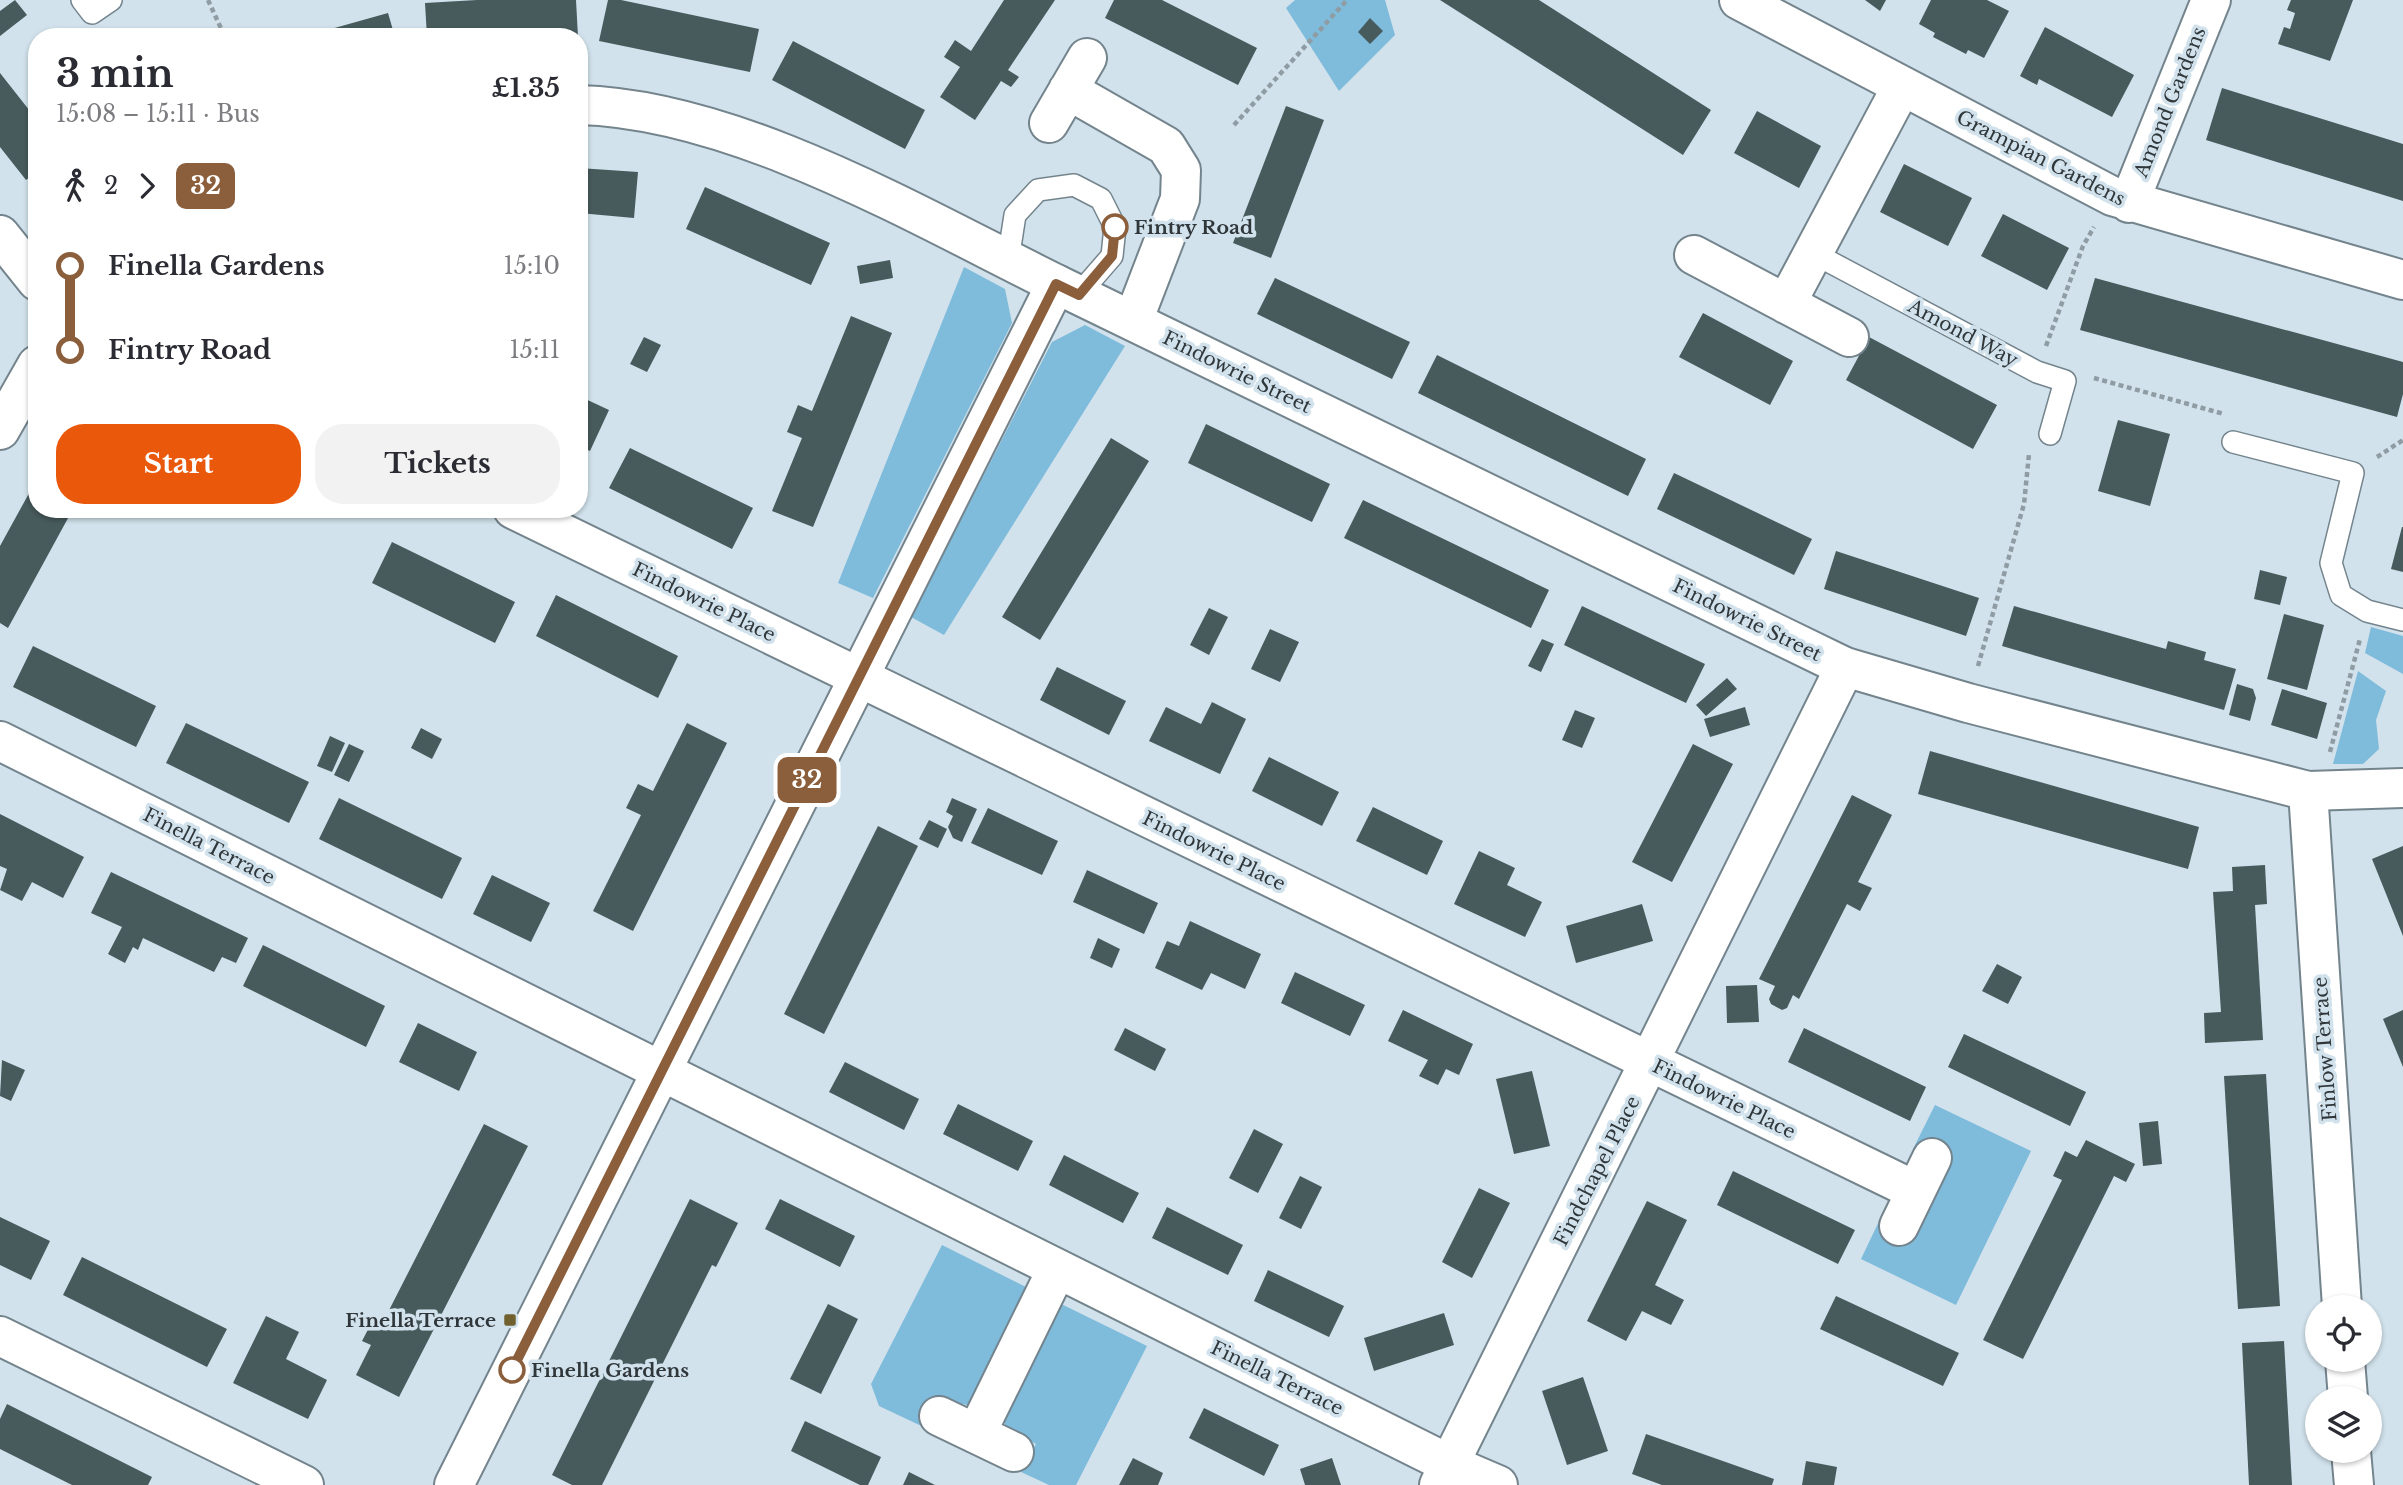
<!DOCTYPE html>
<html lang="en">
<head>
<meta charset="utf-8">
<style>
	body { margin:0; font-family:"Libre Baskerville",serif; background:#f2f2f3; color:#2b2b33; height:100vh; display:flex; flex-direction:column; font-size:26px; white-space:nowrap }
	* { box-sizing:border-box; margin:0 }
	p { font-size:23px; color:#7c7c81 }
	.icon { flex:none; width:38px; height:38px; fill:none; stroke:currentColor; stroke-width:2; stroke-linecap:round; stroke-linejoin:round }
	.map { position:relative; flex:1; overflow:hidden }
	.drawer { position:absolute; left:28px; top:28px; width:560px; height:490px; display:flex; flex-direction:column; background:#fff; border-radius:28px; box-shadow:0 2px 5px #0004 }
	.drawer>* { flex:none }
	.badge { padding:0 14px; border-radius:10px; font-size:24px; line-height:46px }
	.buttons { position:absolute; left:2305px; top:1295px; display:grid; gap:14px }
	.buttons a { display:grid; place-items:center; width:77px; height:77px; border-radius:50%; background:#fff; box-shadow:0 2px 5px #0004; font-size:35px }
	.map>.badge { position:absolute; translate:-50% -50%; box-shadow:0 0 0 4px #fff }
	.legs { display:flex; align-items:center; gap:10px; height:77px; padding:0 28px; font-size:23px }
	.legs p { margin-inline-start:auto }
	.summary { display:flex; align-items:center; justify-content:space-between; height:119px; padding:0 28px }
	h1 { font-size:38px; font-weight:700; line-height:52px }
	.action { display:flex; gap:14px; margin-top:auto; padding:14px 28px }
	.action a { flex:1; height:80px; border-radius:28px; background:#ea580c; color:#fff; font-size:28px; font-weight:700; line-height:80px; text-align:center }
	.action a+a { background:#f2f2f3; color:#2b2b33 }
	ul { padding:0 28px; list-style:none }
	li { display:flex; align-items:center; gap:24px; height:84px; font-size:26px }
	li i { display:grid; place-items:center; width:10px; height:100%; margin:0 9px; background:currentColor }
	li i::after { content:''; width:18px; height:18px; margin:-9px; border:5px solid; border-radius:50%; background:#fff }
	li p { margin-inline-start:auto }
	li:first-child i { background:linear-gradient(#0000 50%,currentColor 0) }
	li:last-child i { background:linear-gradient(currentColor 50%,#0000 0) }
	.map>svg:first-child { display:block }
	.green { fill:#7fbbdb }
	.building { fill:#475a5c }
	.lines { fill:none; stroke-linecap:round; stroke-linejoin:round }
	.lane-casing { stroke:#74848d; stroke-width:24 }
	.street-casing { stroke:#74848d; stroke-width:42 }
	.secondary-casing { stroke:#74848d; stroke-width:42 }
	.path { stroke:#8f9ca3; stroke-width:4.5; stroke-dasharray:5 3.5; stroke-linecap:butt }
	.lane { stroke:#fff; stroke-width:21 }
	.street { stroke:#fff; stroke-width:38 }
	.secondary { stroke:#fff; stroke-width:38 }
	.line-1-casing { stroke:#fff; stroke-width:16 }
	.line-1 { stroke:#8b5e3c; stroke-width:10 }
	.stop-1-dot { fill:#fff; stroke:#8b5e3c; stroke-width:3.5 }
	.poi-dot { fill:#71612f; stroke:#d1e2ec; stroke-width:2.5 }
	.labels { text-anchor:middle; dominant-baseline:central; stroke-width:7; stroke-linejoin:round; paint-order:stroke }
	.street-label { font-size:19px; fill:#30373b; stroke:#d1e2ec }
	.stop-label { font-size:19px; font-weight:bold; fill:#30373b; stroke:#d1e2ec; text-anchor:start }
	.poi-label { font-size:19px; font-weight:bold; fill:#30373b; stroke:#d1e2ec; text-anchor:end }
</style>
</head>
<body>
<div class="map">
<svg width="2403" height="1485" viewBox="0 0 2403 1485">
	<rect width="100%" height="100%" fill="#d1e2ec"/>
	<path class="green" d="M1295,0H1385L1395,35L1339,91L1286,8Z
		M964,267L1005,289L1012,323L873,598L838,583Z
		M1085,325L1125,346L944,635L911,617L1052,342Z
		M2371,627L2403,636V674L2365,653Z
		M2358,671L2386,691L2376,720L2379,749L2363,764H2333Z
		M1935,1105L2031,1151L1956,1305L1861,1259L1881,1217L1899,1226L1932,1158L1913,1149Z
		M942,1245L1034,1291L986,1391L968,1405L945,1401L932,1431L879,1406L871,1384Z
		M1053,1300L1147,1346L1076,1485H1049L1021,1472L1036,1444L1005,1428L1004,1399Z"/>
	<path class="building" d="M15,0L27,15L0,36V11Z
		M477,0H576L578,37H427L425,3Z
		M608,0H621L759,29L750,72L599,41Z
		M1004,0H1055L1008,70L1019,77L1011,87L1001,81L975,120L940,97L960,67L944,57L955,40L971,51Z
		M1114,0H1162L1257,48L1238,85L1105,18Z
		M1440,0H1539L1711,110L1683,155Z
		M1865,0H1886L1880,11Z
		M1931,0H1987L2009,11L1984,58L1968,50L1966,54L1933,37L1935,33L1919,24Z
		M2291,0H2353L2330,61L2278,44L2284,27L2290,29L2295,13L2287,10Z
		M388,13L395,37H306V36Z
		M1370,18L1383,31L1370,44L1358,32Z
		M2045,27L2134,75L2112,117L2039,79L2037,85L2020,76Z
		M793,41L925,110L905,149L772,80Z
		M0,73L37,120V172L26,180L0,147Z
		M2222,88L2403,144V201L2206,140Z
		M1286,106L1324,120L1271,258L1233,243Z
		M1757,111L1821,146L1799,188L1734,153Z
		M1904,164L1972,198L1948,246L1880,212Z
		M579,168L638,172L634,218L579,213Z
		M705,187L830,243L811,285L686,229Z
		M2003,214L2069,248L2047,290L1981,256Z
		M890,260L893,278L860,284L857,266Z
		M1275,278L1410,342L1392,379L1257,314Z
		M2095,278L2403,362V394L2397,417L2080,330Z
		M1703,313L1793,361L1770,405L1679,357Z
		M851,316L892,333L813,527L772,511L802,438L787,432L798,405L812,411Z
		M644,337L661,345L647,372L630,364Z
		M1869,337L1997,405L1973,449L1846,380Z
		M1437,355L1646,459L1628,496L1418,393Z
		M579,396L609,410L590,451L579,446Z
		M2118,420L2170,434L2150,506L2098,491Z
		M1206,424L1330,484L1312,522L1188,463Z
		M1111,438L1149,461L1040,640L1002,617Z
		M630,448L753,508L732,549L609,488Z
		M1674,473L1812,539L1794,575L1657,509Z
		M33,486L37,488V509H73L8,628L0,623V546Z
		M1363,500L1549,590L1531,628L1344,538Z
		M2402,527H2403V572L2391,569Z
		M392,542L515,602L495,643L372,583Z
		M1836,551L1979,598L1966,636L1824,589Z
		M2260,570L2287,577L2280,605L2254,599Z
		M556,595L678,656L658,698L536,636Z
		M1582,606L1705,664L1686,703L1564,645Z
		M2014,606L2166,649L2168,641L2206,652L2204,660L2236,669L2224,710L2002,646Z
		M1209,608L1228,617L1209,655L1190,645Z
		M2284,614L2324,625L2307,690L2267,679Z
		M1270,629L1299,642L1280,682L1251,669Z
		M1542,639L1554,644L1541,672L1528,666Z
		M33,646L156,706L136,747L13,687Z
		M1057,667L1126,701L1109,735L1040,700Z
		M1727,678L1737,689L1706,716L1696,705Z
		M2237,684L2253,689L2256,698L2250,721L2229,715Z
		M2282,689L2327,703L2317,739L2271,725Z
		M1212,702L1246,719L1220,774L1149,741L1166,707L1201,724Z
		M1745,707L1750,725L1710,737L1704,719Z
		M1575,710L1595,718L1582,748L1562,740Z
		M186,723L309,782L289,823L166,763Z
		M687,723L727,743L633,931L593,911L641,815L626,808L638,784L653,791Z
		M421,728L442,739L432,759L411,748Z
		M330,736L345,743L332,772L317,766Z
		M349,744L364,751L349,782L334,775Z
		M1693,744L1733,764L1672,882L1632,862Z
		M1930,751L2199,827L2188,869L1918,794Z
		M1269,757L1339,792L1322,826L1252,791Z
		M1852,795L1892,815L1858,882L1872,888L1860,911L1847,904L1799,999L1793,995L1787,1008L1782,1010L1771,1004L1769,999L1775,986L1759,979Z
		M339,798L462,858L442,899L319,839Z
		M952,798L977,809L962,842L953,838L948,827L953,816L946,812Z
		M1373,807L1443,841L1427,875L1356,841Z
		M988,808L1058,841L1042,875L971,843Z
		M0,814L84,857L63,898L32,882L22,901L0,890L7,869L0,866Z
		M929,820L947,829L938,848L919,839Z
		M878,826L918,846L824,1034L784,1014Z
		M2403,846V936L2372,859Z
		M1479,851L1515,868L1507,885L1542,902L1525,937L1454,904Z
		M2265,865L2267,904L2255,905L2263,1040L2205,1043L2204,1013L2221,1012L2213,892L2233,891L2232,867Z
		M1087,870L1158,903L1144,934L1073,902Z
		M111,872L248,938L236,963L222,957L214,972L143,938L138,950L133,947L125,963L108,954L122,927L91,913Z
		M492,875L550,903L531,942L473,914Z
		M1642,904L1653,941L1576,963L1566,926Z
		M1190,921L1261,954L1245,989L1211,973L1202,990L1155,968L1167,941L1179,946Z
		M1098,938L1120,949L1112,968L1090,958Z
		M263,945L385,1006L366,1047L243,986Z
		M1997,964L2022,977L2008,1004L1982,991Z
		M1295,972L1365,1005L1350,1036L1281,1003Z
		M1757,985L1759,1022L1727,1023L1726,986Z
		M1403,1010L1473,1044L1459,1075L1446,1069L1438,1085L1419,1076L1428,1060L1388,1041Z
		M2403,1010V1067L2383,1019Z
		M418,1023L477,1052L459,1091L399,1062Z
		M1125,1028L1166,1049L1155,1071L1114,1050Z
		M1804,1028L1926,1087L1910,1121L1788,1062Z
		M1964,1034L2086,1092L2070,1126L1948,1067Z
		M2,1060L25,1070L11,1101L0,1096Z
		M845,1062L919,1099L904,1130L829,1092Z
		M1532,1071L1550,1146L1514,1154L1496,1079Z
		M2266,1074L2280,1306L2238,1309L2224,1076Z
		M958,1104L1033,1141L1018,1171L943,1134Z
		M2158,1121L2162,1164L2143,1166L2139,1123Z
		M484,1124L528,1146L399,1397L356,1375L371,1345L362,1341L373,1320L382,1324Z
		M1254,1129L1283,1144L1258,1193L1229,1178Z
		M2086,1140L2135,1164L2126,1182L2114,1176L2023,1359L1983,1340L2062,1180L2053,1176L2065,1151L2077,1157Z
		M1064,1155L1139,1193L1123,1223L1049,1185Z
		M1733,1171L1855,1230L1838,1264L1717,1205Z
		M1300,1176L1322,1187L1301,1229L1279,1218Z
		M1479,1188L1510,1203L1472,1278L1442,1262Z
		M690,1199L738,1223L716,1267L712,1265L602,1485H572L552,1475Z
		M780,1199L855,1236L840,1267L765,1229Z
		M1647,1201L1687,1220L1655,1285L1684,1300L1671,1325L1642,1311L1626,1341L1587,1321Z
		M1167,1207L1243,1245L1228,1275L1152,1238Z
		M0,1217L50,1241L31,1280L0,1265Z
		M82,1257L227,1329L207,1367L63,1295Z
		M1268,1270L1344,1306L1329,1337L1254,1301Z
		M1836,1296L1959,1353L1943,1386L1820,1329Z
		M828,1304L858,1319L821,1394L790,1379Z
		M1444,1313L1454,1345L1374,1371L1364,1338Z
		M266,1316L299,1332L286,1359L327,1380L308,1419L233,1383Z
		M2284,1341L2292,1485H2249L2242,1343Z
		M1583,1377L1608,1451L1567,1465L1542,1391Z
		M7,1404L152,1477L148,1485H72L0,1449V1419Z
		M1204,1408L1279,1445L1264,1476L1189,1438Z
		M805,1421L881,1457L868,1485H860L791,1451Z
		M1646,1434L1774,1479L1772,1485H1662L1632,1474Z
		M1133,1458L1163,1473L1158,1485H1119Z
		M1332,1458L1341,1485H1305L1300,1469Z
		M1806,1461L1837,1467L1834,1485H1802Z
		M909,1472L935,1485H903Z"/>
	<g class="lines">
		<defs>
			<path id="lane" d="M82,0L92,13L111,0
				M1813,253L2037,372L2065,381L2050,434
				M1008,260L1015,215L1038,190L1074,185L1101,199L1115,227L1112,256L1079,294
				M2233,442L2353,473L2331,563L2341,595L2367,611L2403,620"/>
			<path id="street" d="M1739,0L2112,196L2403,280
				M1068,90L1166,146L1181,170L1180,199L1133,321
				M579,105C736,109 916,215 1056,284
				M1049,123L1087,58
				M2129,203L2211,0
				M0,235L37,281
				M1694,255L1849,337
				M1786,304L1902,86
				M0,430L37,365
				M513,509L1916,1191
				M0,741L1449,1464L1498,1485
				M2308,791L2342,1307
				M1899,1226L1932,1158
				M0,1336L304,1485
				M2345,1360L2348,1398
				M939,1416L1014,1452
				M976,1434L1057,1269
				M2351,1451L2354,1485
				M1439,1485L1845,667"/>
			<path id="secondary" d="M454,1485L1056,284L1845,667L1968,703L2308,791L2403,788"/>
		</defs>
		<use href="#lane" class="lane-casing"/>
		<use href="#street" class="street-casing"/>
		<use href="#secondary" class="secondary-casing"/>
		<path class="path" d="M208,0L225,37
			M1234,125L1347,0
			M2046,346L2083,246L2094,227
			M2094,378L2224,414
			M2377,457L2403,440
			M1978,666L2024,504L2029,454
			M2330,752L2360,639"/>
		<use href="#lane" class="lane"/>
		<use href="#street" class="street"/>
		<use href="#secondary" class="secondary"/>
	</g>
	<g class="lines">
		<defs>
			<path id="line-1" d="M512,1370L1056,284L1079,295L1112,256L1115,227"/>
		</defs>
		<use href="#line-1" class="line-1-casing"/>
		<use href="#line-1" class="line-1"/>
	</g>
	<g class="stop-1-dot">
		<circle cx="1115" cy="227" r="12"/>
		<circle cx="512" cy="1370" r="12"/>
	</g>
	<rect class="poi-dot" x="503" y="1313" width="14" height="14" rx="3.5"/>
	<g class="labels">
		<g class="street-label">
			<text transform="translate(2170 102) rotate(-68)">Amond Gardens</text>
			<text transform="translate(2041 158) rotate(27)">Grampian Gardens</text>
			<text transform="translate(1963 333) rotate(28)">Amond Way</text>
			<text transform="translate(1237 372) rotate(26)">Findowrie Street</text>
			<text transform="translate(704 602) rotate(26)">Findowrie Place</text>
			<text transform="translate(1747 620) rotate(26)">Findowrie Street</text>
			<text transform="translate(209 846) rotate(27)">Finella Terrace</text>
			<text transform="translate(1214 851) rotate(26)">Findowrie Place</text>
			<text transform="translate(2325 1049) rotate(-94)">Finlow Terrace</text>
			<text transform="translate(1724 1099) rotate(26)">Findowrie Place</text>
			<text transform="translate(1597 1171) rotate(-63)">Findchapel Place</text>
			<text transform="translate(1277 1378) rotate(26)">Finella Terrace</text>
		</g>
		<g class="stop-label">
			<text x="1134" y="227">Fintry Road</text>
			<text x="531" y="1370">Finella Gardens</text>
		</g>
		<g class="poi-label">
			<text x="496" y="1320">Finella Terrace</text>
		</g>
	</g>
</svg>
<div class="buttons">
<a><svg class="icon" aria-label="locate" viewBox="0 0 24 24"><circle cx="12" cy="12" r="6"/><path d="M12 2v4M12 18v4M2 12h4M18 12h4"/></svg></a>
<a><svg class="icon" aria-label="layers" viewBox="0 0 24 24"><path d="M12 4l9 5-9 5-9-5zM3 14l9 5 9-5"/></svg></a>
</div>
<b class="badge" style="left:807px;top:780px;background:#8b5e3c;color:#fff">32</b>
<section class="drawer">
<div class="summary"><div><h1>3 min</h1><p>15:08 – 15:11 · Bus</p></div><b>£1.35</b></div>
<div class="legs"><svg class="icon" aria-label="walk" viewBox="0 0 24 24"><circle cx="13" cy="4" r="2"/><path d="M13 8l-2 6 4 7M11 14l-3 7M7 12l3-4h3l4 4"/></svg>2<svg class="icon" aria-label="forward" viewBox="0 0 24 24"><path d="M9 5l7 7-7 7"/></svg><b class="badge" style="background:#8b5e3c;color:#fff">32</b></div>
<ul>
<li><i style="color:#8b5e3c"></i><b>Finella Gardens</b><p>15:10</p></li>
<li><i style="color:#8b5e3c"></i><b>Fintry Road</b><p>15:11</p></li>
</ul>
<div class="action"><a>Start</a><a>Tickets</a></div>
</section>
</div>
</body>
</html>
